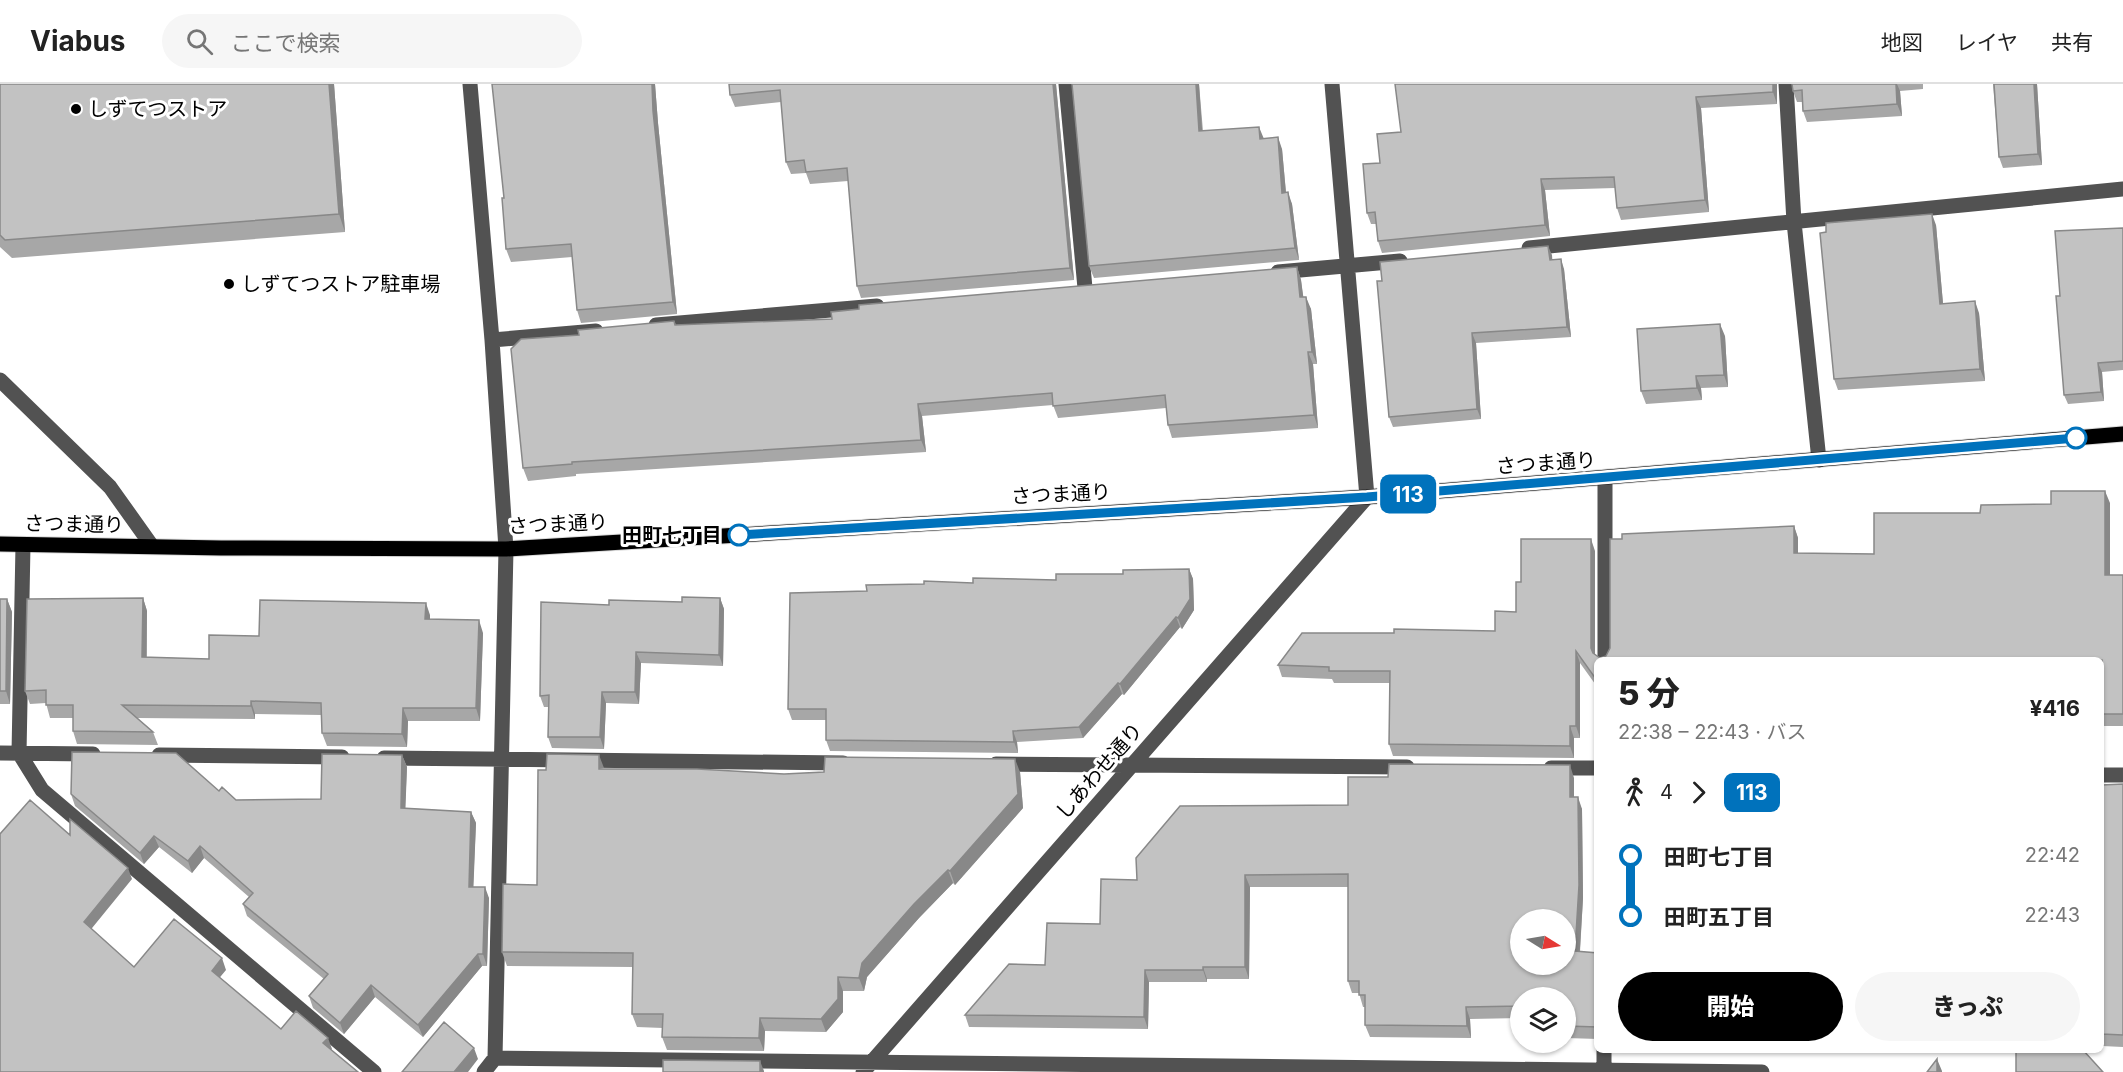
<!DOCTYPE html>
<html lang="ja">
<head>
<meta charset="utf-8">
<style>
	body { margin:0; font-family:Inter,"Noto Sans JP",sans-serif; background:#f6f6f6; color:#222; height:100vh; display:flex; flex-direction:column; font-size:22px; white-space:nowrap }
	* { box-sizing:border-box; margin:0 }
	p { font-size:20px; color:#767676 }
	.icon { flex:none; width:33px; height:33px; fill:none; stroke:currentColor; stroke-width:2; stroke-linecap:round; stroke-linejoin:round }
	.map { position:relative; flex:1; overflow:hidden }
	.panel { position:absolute; left:1594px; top:573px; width:510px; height:396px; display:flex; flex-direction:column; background:#fff; border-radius:9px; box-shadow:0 2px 4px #0004 }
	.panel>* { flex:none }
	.badge { padding:0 12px; border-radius:9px; font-size:21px; line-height:39px }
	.needle { width:39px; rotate:101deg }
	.buttons { position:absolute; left:1510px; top:825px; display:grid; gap:12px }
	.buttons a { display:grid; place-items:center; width:66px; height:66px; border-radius:50%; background:#fff; box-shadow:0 2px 4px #0004; font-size:30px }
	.map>.badge { position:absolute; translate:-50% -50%; box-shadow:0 0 0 3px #fff }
	.legs { display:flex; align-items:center; gap:9px; height:66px; padding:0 24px; font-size:20px }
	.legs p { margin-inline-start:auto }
	.summary { display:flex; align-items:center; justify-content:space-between; height:102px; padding:0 24px }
	h1 { font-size:33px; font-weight:800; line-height:45px }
	.button { display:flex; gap:12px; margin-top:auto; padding:12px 24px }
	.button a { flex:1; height:69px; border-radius:36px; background:#000; color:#fff; font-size:24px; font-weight:800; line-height:69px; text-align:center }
	.button a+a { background:#f6f6f6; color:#222 }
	ul { padding:0 24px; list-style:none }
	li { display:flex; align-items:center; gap:21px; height:60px; font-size:22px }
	li i { display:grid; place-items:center; width:9px; height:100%; margin:0 8px; background:currentColor }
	li i::after { content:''; width:15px; height:15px; margin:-8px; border:4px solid; border-radius:50%; background:#fff }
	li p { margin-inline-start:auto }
	li:first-child i { background:linear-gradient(#0000 50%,currentColor 0) }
	li:last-child i { background:linear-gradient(currentColor 50%,#0000 0) }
	header { display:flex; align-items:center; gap:36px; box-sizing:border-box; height:84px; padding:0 30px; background:#fff; border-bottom:2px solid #e0e0e0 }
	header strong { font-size:28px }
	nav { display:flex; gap:33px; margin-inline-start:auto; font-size:21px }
	.search { width:420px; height:54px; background:#f6f6f6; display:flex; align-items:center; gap:15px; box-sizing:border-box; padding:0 21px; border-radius:33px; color:#767676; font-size:22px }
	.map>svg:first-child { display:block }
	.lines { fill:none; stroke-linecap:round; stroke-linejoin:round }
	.major-casing { stroke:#dbdbdb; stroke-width:17 }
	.minor { stroke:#525252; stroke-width:15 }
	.major { stroke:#000; stroke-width:15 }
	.wall { fill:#a7a7a7 }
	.shaded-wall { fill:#888 }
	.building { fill:#c2c2c2; stroke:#888; stroke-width:1.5; fill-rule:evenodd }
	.line-1-casing { stroke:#fff; stroke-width:14 }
	.line-1 { stroke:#0072bc; stroke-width:9 }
	.poi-dot { fill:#000; stroke:#fff; stroke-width:2 }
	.stop-1-dot { fill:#fff; stroke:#0072bc; stroke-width:3 }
	.labels { text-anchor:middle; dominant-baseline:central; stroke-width:6; stroke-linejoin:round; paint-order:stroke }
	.poi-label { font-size:20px; fill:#000; stroke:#fff; text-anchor:start }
	.street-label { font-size:20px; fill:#000; stroke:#fff }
	.stop-label { font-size:20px; font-weight:bold; fill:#000; stroke:#fff; text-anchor:end }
</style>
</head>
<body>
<header>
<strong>Viabus</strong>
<div class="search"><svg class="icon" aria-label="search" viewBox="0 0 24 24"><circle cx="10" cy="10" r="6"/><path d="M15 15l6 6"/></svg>ここで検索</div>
<nav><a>地図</a><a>レイヤ</a><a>共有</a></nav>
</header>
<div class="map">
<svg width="2123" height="988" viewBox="0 0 2123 988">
	<rect width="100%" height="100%" fill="#fff"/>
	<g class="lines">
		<defs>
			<path id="major" d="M0,460L221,464L506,465L1367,413L2123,350"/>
		</defs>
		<use href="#major" class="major-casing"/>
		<path class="minor" d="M470,0L492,256L506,465L495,974
			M1066,0L1085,204
			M1786,0L1794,138L1819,376
			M1529,164L2123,105
			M1278,188L1400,177
			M656,241L877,222
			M492,256L596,247
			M0,296L110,403L152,462
			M23,461L19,669L42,706L374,988
			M1605,576V395
			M0,669L93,670
			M159,671L342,673
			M384,674L843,679
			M996,680L1407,683
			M1551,684H1598
			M2102,691H2123
			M484,988L495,974L1762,988
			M863,988L1367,413L1332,0
			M1604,988V966"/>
		<use href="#major" class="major"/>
	</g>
	<path class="wall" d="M0,0H334L345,148L12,174L0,163Z
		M492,0H655L658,39L677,230L581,239L577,226L572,173L511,178L506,165L504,114Z
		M729,0H1056L1074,196L861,214L857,202L848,97L810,100L806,89L791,90L786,78L781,18L735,23L730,11Z
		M1199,0L1203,47L1264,54L1282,65L1286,108L1292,120L1299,176L1094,194L1089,182Z
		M1777,0V20L1701,24L1709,128L1621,136L1617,124L1615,104L1545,106L1550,152L1382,169L1378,157L1376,140H1371L1367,129L1380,79L1401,48Z
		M1792,0H1923V5L1900,7L1902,32L1807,38L1803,27L1802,18H1797L1793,7Z
		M1993,0H2037L2042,81L2003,84L1999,73Z
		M1936,141L1943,219L1979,229L1985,297L1838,306L1834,295Z
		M2123,144V286L2102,288L2104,317L2068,320L2064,311L2060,212Z
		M1548,162L1552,176L1564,185L1571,253L1476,259L1481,335L1393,343L1389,333L1382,197Z
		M1297,183L1301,196L1303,213L1311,225L1317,280H1313L1318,344L1172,354L1168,341L1166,324L1058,334L1053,321L922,332L926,368L576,390V392L528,397L523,384L579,251L674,237L676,241L832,235Z
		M1725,252L1728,303L1701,304L1702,316L1646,320L1641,307Z
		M2110,419V491H2123V642H2102V576H1598V604L1580,579V654H1574V674L1393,672L1389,660L1390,599H1334L1332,595L1282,593L1278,581L1495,547L1516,528L1521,498L1595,467V571L1600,574L1606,572L1610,564L1622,455L1794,442L1798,454V469L1874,470L1980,429Z
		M1189,485L1193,495L1194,526L1182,545L1180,543L1124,611L1122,610L1083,654L1017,658L1018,669L830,667L826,656V636H792L788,625L867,507L973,499L1056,496Z
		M143,514L147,527V573L209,575L259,552L430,531V535L483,549L480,637H408L407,663L327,662L322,649V631L255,630V635L137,634L153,648L158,661L77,660L73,647V634H50L46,619L30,620L25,607Z
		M720,514L724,525L723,582L641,579L639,620L606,619L604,665L552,664L548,653V623H544L540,612L682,518Z
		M0,515H7L12,528L10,620H0Z
		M402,671L407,683L405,724L471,728L476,739L473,803L489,814L487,882H482L423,953L375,913L344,950L313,924L309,912L324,895L247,832L243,820L249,813L204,774L192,789L159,763L144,780L75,722L71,710L219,707L236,716L321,715Z
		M604,685L784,690L1020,688L1023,724L955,801L953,799L919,834L867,893L864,907H843V928L826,948L765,947L764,967L667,966L662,953L663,944L637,943L632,930L633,883L507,882L502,868Z
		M1574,694V713L1582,725L1583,814L1580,868L1598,869V955L1566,954V914H1521V934L1470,935L1471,954L1370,953L1365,941V923H1363L1359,909H1352L1348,897V803H1250L1249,895H1207V898H1149L1148,945L969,943L965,931L1045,881L1100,840L1137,796L1348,721Z
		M2123,700V963L2102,962V701Z"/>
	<path class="shaded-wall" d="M329,0H334L345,148L339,130Z
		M652,0H655L658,39L677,230L673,218L653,27Z
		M1053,0H1056L1074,196L1070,184Z
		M1196,0H1199L1203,60L1199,47Z
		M1773,0H1777V20L1773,8Z
		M1896,0H1897L1900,7L1902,32L1897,20Z
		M2034,0H2037L2042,81L2038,70Z
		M1696,13L1701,24L1709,128L1705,116Z
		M1259,43L1264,55H1260Z
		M1278,53L1282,65L1287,121L1282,109Z
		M1541,95L1545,106L1550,152L1545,141Z
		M1288,108L1292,120L1299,176L1295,164Z
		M1932,130L1936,141L1944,231L1940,220Z
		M1548,162L1552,171L1553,186L1550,176Z
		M1561,175L1564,185L1571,253L1567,243Z
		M1297,183L1301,196L1305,225L1300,213Z
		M1306,213L1311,225L1317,280L1312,268Z
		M1975,217L1979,229L1985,297L1980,285Z
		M1720,240L1725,252L1728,303L1724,291Z
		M1472,249L1476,259L1481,335L1477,325Z
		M1308,268L1313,280L1318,344L1314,331Z
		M2098,279L2102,288L2104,317L2101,308Z
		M1696,292L1701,304L1702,316L1697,304Z
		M918,320L922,332L926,368L921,356Z
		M2105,407L2110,419V503L2105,491Z
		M1794,442L1798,454V481L1794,469Z
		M1591,455L1595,467V576L1591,564Z
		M1189,485L1193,495L1194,526L1182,545L1178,534Z
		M143,514L147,527L146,586L142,573Z
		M720,514L724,525L723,582L719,571Z
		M7,515L12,528L10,620L6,607Z
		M426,519L430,531V548L425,535Z
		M1176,533L1180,543L1124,611L1120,600Z
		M479,536L483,549L480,637L476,624Z
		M1576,567L1580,579V654L1576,642Z
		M636,568L641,579L639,620L635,608Z
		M1118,599L1122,610L1083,654L1079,643Z
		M602,608L606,619L604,665L600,653Z
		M251,617L255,630V635L251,622Z
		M403,624L408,637L407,663L402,650Z
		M1570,642L1574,654V674L1570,662Z
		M1013,647L1017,658L1018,669L1014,658Z
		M402,671L407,683L405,736L401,724Z
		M599,671L604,684L599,685Z
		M1015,675L1020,688L1023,724L955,801L950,787Z
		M1570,681L1574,694V725L1570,713Z
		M1578,713L1582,725L1583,814L1579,880L1575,867Z
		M471,728L476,739L473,814L469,803Z
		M154,752L159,763L144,780L140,769Z
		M200,762L204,774L192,789L188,777Z
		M128,784L132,795L88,849L84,838Z
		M948,786L953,799L919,834L867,893L864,907L859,894L862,879L914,820Z
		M1245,791L1250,803L1249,895L1245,883Z
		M485,803L489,814L487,882L483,870Z
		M478,870L482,882L423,953L418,941Z
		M222,874L226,886L216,898L212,887Z
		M1203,883L1207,895V898L1203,886Z
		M1145,886L1149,898L1148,945L1144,933Z
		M838,893L843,907V928L826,948L821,935Z
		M371,901L375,913L344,950L340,939Z
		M1466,923L1470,935L1471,954L1467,942Z
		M760,934L765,947L764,967L759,954Z
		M328,954L332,965L328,970L323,959Z
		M474,964L478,975L468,988H454Z
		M1937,975L1942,987V988H1937Z
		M760,977L764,987V988H760Z"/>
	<path class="building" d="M0,0H329L339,130L5,156L0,151Z
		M492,0H652L653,27L673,218L577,226L571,160L506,165L502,114H504Z
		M729,0H1053L1070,184L857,202L847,84L806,88L804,76L786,78L780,6L730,11Z
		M1072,0H1196L1199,47L1259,43L1260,55L1278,53L1282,109L1288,108L1295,164L1089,182Z
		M1395,0H1773V8L1696,13L1705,116L1617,124L1614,93L1541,95L1545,141L1378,157L1375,128L1367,129L1363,80L1380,79L1377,50L1401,48Z
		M1792,0H1896L1897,20L1803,27L1802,6L1793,7Z
		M1994,0H2034L2038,70L1999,73Z
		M1932,130L1940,220L1975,217L1980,285L1834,295L1820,149L1826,148V139Z
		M2123,144V277L2098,279L2101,308L2064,311L2056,212H2060L2055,147Z
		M1548,162L1550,176L1561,175L1567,243L1472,249L1477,325L1389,333L1377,197H1382L1380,178Z
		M1297,183L1300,213H1306L1312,268H1308L1314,331L1168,341L1165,311L1053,322L1052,309L918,320L921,356L572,378V380L523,384L511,265L521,255L579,251L578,246L674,237L675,241L832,235L831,228L859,225V221Z
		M1720,240L1724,291L1696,292L1697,304L1641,307L1637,245Z
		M2051,407H2105V491H2123V630H2102V576H1598V598L1576,567V642H1570V662L1389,660L1390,587H1329V583L1278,581L1302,549H1394V545L1495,547V527L1516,528V498H1521V455H1591V564L1593,569L1600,574L1606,572L1610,564V455H1622V450L1794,442V469L1874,470V429H1980L1981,421L2051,420Z
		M1189,485L1190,515L1178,534L1176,533L1120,600L1118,599L1079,643L1013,647L1014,658L826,656V625H788L790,509L867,507L866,501L924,500V497L973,499V494L1056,496V490H1123V486Z
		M682,513L720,514L719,571L636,568L635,608H602L600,653H548L549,611L540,612L541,518L609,521V516L682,518Z
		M143,514L142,573L209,575V551L259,552L260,516L426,519L425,535L479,536L476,624H403L402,650L322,649L321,619L251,617V622L122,621L153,648L73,647V621H46V606L25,607L27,515Z
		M0,515H7L6,607H0Z
		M72,668L176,669L219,707L222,703L236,716L321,715L322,670L402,671L401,724L471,728L469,803H485L483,870H478L418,941L371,901L340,939L309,912L328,890L243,820L253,809L200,762L188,777L154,752L140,769L71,710Z
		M547,670L599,671V685H697L784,690L824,688L825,673L1015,675L1018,710L950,787L948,786L914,820L862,879L859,894L838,893V915L821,935L760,934L759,954L662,953L663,930H632L633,869L502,868L503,800L537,801L538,686H546Z
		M1389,680L1570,681V713H1578L1579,801L1575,867L1598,869V943L1566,942V914H1521V922L1466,923L1467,942L1365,941V911H1359V897H1348V790L1245,791V883H1203V886H1145L1144,933L965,931L1009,880L1045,881L1047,839L1100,840L1101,795L1137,796L1136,774L1180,722L1348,721V693H1388ZM1521,836H1566V880H1521Z
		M2123,700V951L2102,950V701Z
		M30,716L70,751V735L128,784L84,838L134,883L174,835L222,874L212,887L281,945L296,927L328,954L323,959L358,988H0V750Z
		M444,938L474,964L454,988H402Z
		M2016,966H2083L2103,988H2016Z
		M1937,975V988H1927Z
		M663,976L760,977V988H663Z"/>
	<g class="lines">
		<defs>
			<path id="line-1" d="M739,451L1367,413L2076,354"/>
		</defs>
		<use href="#line-1" class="line-1-casing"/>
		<use href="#line-1" class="line-1"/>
	</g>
	<g class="poi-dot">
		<circle cx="76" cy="25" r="6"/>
		<circle cx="229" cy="200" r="6"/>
	</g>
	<g class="stop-1-dot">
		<circle cx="2076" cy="354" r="10"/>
		<circle cx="739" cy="451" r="10"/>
	</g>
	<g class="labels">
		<g class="poi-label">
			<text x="88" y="25">しずてつストア</text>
			<text x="241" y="200">しずてつストア駐車場</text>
		</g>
		<g class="street-label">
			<text transform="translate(1546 379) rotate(-4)">さつま通り</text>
			<text transform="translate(1061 410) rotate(-3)">さつま通り</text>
			<text transform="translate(74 440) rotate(1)">さつま通り</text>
			<text transform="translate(558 440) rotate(-3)">さつま通り</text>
			<text transform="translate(1099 687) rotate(-49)">しあわせ通り</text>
		</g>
		<g class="stop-label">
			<text x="722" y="451">田町七丁目</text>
		</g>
	</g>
</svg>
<div class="buttons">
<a><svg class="needle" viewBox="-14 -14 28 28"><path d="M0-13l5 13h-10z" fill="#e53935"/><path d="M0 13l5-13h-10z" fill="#767676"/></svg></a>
<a><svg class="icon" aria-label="layers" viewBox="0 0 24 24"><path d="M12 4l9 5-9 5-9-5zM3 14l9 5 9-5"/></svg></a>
</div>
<b class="badge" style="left:1408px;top:410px;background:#0072bc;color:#fff">113</b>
<section class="panel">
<div class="summary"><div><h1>5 分</h1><p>22:38 – 22:43 · バス</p></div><b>¥416</b></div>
<div class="legs"><svg class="icon" aria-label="walk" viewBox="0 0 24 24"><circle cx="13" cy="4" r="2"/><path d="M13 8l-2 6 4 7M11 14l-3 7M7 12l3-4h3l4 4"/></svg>4<svg class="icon" aria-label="forward" viewBox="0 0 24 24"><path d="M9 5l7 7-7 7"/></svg><b class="badge" style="background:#0072bc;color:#fff">113</b></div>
<ul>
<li><i style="color:#0072bc"></i><b>田町七丁目</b><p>22:42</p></li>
<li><i style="color:#0072bc"></i><b>田町五丁目</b><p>22:43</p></li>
</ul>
<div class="button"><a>開始</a><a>きっぷ</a></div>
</section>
</div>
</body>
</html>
